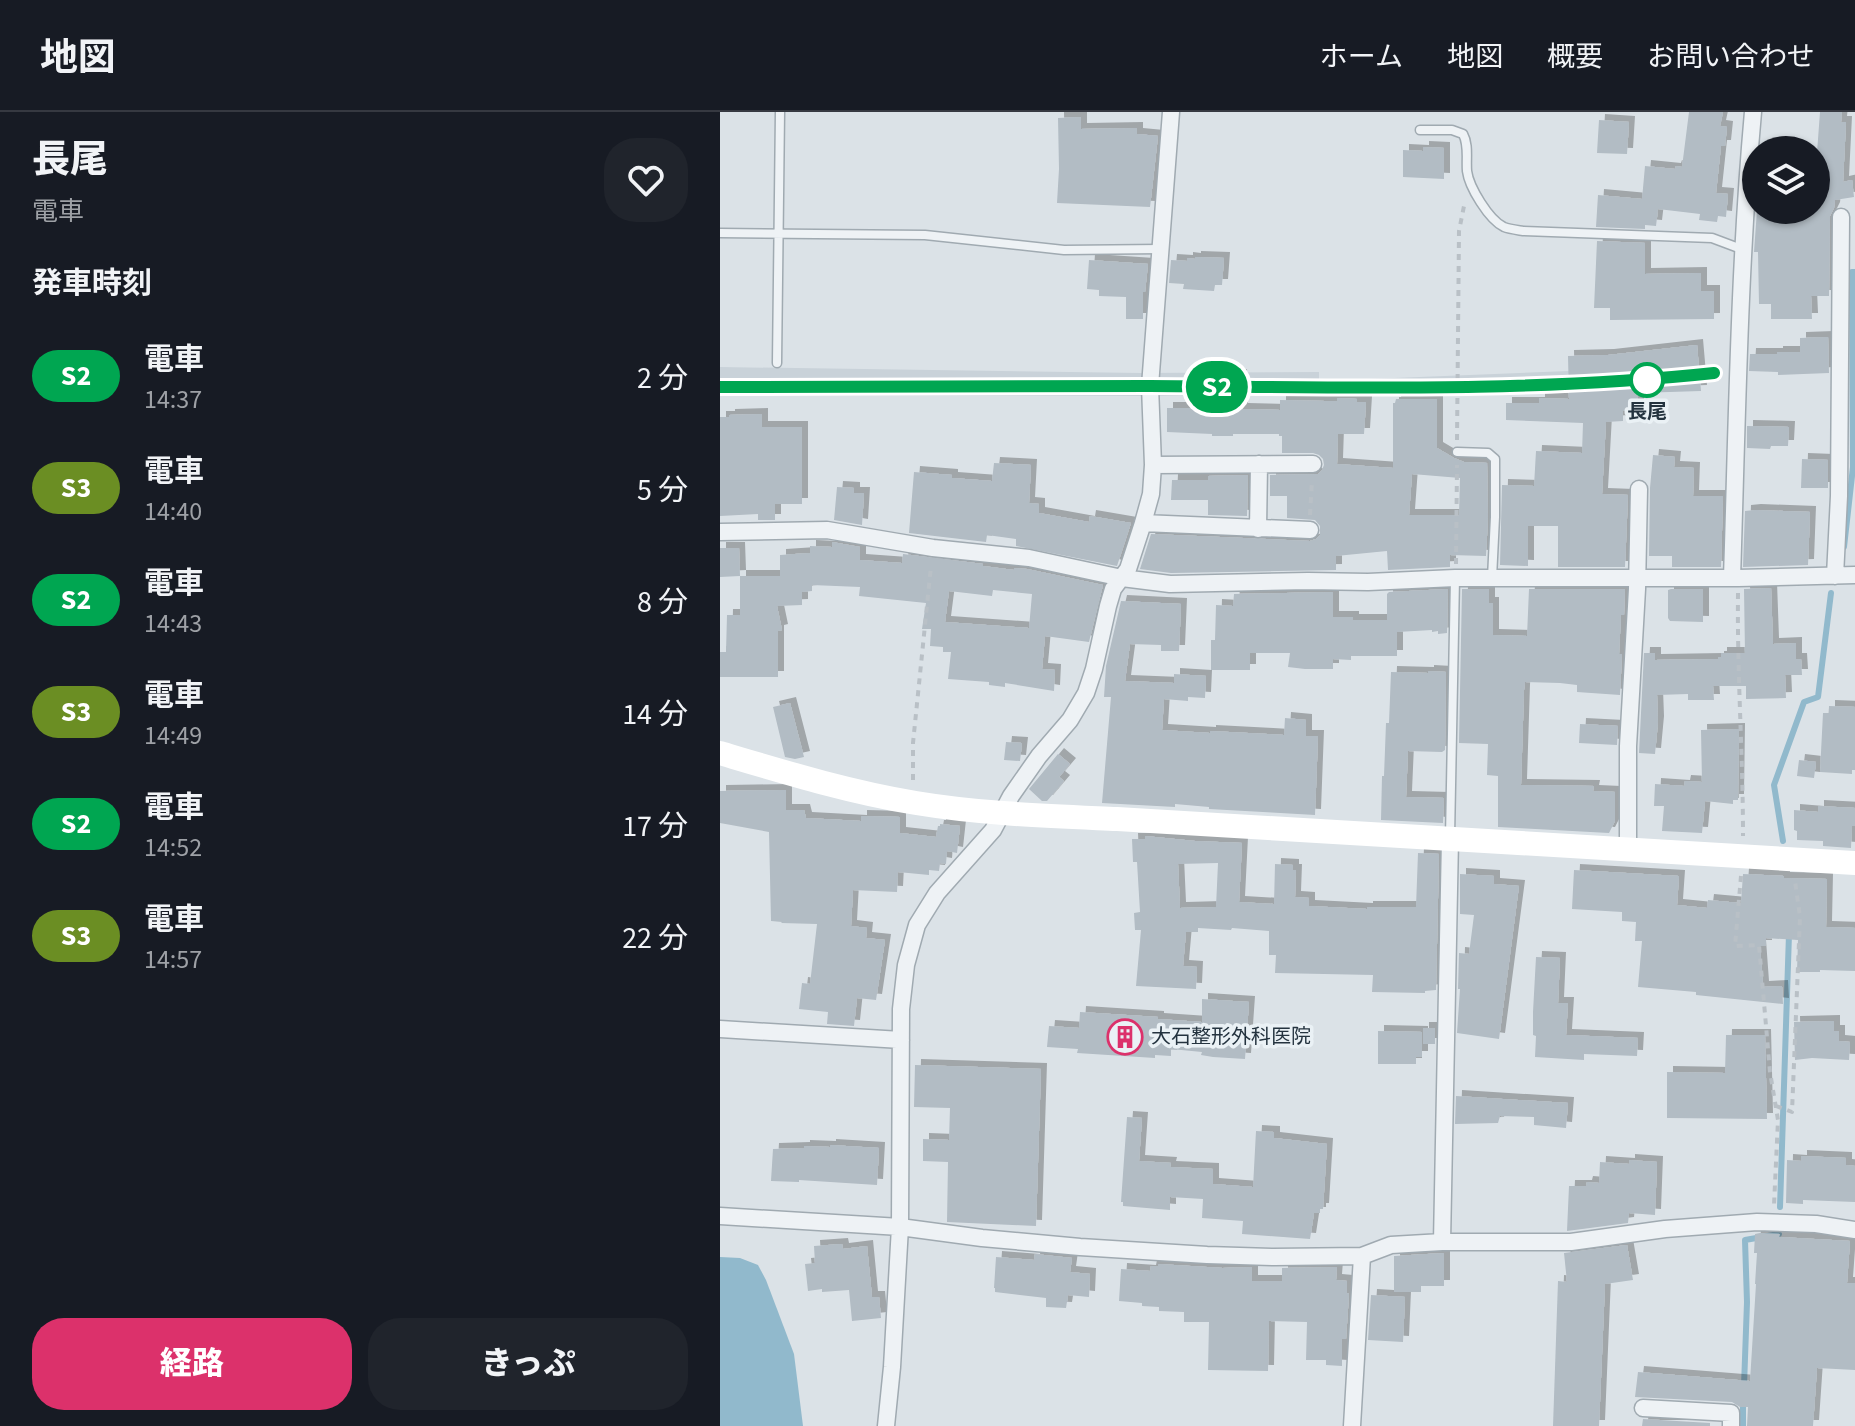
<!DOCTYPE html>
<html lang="ja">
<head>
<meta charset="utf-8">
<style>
	body { margin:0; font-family:"Source Sans 3","Noto Sans JP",sans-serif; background:#20242c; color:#f1f3f6; height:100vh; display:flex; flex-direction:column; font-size:30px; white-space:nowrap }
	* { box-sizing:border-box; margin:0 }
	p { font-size:26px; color:#9ea1a6 }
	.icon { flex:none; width:44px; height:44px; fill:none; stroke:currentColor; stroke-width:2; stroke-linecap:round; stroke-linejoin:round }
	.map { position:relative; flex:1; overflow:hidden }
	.drawer { display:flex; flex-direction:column; background:#171b24; width:720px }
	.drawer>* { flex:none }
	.badge { padding:0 16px; border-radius:26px; font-size:28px; line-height:52px }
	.controls { position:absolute; left:1022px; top:24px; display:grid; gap:16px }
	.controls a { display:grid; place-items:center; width:88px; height:88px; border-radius:50%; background:#171b24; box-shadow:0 2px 6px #0004; font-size:40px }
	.map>.badge { position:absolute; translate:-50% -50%; box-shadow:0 0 0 4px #fff }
	h2 { padding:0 32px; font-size:30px; line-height:72px }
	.round { display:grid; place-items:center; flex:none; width:84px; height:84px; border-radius:32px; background:#20242c }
	.head { display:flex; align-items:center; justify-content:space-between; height:136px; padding:0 32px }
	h1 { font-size:38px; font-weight:800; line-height:60px }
	.action { display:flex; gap:16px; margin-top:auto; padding:16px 32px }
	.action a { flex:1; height:92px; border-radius:32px; background:#dc316b; color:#fff; font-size:32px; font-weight:800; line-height:92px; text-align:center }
	.action a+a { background:#20242c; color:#f1f3f6 }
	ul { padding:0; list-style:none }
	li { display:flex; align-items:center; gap:24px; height:112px; padding:0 32px }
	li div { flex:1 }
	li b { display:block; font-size:30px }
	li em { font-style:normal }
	li .badge { min-width:88px; font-weight:700; text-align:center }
	header { display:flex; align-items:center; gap:48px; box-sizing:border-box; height:112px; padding:0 40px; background:#171b24; border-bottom:2px solid #363941 }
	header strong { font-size:38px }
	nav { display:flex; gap:44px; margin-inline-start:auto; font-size:28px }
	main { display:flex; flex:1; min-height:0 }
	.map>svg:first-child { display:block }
	.built { fill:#c9d2d9 }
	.water { fill:#91b9cc }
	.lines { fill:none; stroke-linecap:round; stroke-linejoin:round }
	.stream { stroke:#91b9cc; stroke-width:6 }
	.building { fill:#b2bcc4; fill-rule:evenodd; filter:url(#shadow) }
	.lane-casing { stroke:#a0aab1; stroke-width:11 }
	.street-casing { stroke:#a0aab1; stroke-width:19 }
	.path { stroke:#b9c0c6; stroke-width:4; stroke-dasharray:6 6; stroke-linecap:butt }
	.lane { stroke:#eef2f5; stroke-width:8 }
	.street { stroke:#eef2f5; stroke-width:16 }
	.secondary { stroke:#fff; stroke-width:24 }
	.rail { stroke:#738592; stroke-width:6; stroke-dasharray:4 8; stroke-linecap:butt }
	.line-casing { stroke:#fff; stroke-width:18 }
	.line { stroke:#00a651; stroke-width:12 }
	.stop-dot { fill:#fff; stroke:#00a651; stroke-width:4 }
	.labels { text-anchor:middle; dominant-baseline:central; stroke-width:7; stroke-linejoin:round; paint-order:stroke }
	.stop-label { font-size:20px; font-weight:bold; fill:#24333f; stroke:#eaf1f5 }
	.poi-label { font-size:20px; fill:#24333f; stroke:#eaf1f5; text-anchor:start }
</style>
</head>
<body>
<header>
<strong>地図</strong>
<nav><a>ホーム</a><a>地図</a><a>概要</a><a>お問い合わせ</a></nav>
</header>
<main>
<section class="drawer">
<div class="head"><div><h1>長尾</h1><p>電車</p></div><a class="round"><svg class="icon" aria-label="heart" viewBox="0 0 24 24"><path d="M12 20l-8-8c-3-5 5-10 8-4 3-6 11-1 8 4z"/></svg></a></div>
<h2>発車時刻</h2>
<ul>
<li><span class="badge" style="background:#00a651;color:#fff">S2</span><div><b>電車</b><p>14:37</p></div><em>2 分</em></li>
<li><span class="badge" style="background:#6b8e23;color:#fff">S3</span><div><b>電車</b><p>14:40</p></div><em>5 分</em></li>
<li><span class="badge" style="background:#00a651;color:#fff">S2</span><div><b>電車</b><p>14:43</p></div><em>8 分</em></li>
<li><span class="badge" style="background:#6b8e23;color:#fff">S3</span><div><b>電車</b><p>14:49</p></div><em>14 分</em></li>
<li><span class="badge" style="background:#00a651;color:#fff">S2</span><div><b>電車</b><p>14:52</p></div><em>17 分</em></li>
<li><span class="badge" style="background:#6b8e23;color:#fff">S3</span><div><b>電車</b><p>14:57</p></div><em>22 分</em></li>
</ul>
<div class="action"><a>経路</a><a>きっぷ</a></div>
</section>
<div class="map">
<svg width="1135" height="1314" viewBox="0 0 1135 1314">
	<defs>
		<filter id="shadow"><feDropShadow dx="6" dy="-6" stdDeviation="0" flood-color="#0004"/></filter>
	</defs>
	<rect width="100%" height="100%" fill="#dbe2e7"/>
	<path class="built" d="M0,255L421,261L599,260V269L849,259L847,277L733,281L595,284H0Z"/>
	<path class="water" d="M0,1145L20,1146L38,1153L46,1168L74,1242L83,1314H0Z"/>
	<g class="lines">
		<path class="stream" d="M1124,435L1133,355L1132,160H1135
			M1063,729L1054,673L1084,590L1098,585L1111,481
			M1060,1095L1069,822
			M1024,1274L1027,1190L1025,1128L1059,1122
			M1023,1314V1290"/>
	</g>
	<path class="building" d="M969,0H1003L1000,14L1007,15L1005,34H1001L996,81L1008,82L1006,105L998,104L997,110L979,108L980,102L938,97L936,114L925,113V117L876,115L878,83L922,87L925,54L955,57L956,54L962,55Z
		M1100,0H1122L1121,10H1126L1123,70L1132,68L1134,85L1115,88L1114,96L1110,104L1109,184H1091L1092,207H1051V192H1039L1038,140H1034L1037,98H1096V54Z
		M361,5V17L417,16V22L438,24L430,95L337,91L339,57L338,6Z
		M879,8L909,10L907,42L877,41Z
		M703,35L724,36V67L683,65V38L703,39Z
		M877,129L925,131V162L981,161V179H994V207L890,208V196H874Z
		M475,145L504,146L502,173H495L494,179L463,177L464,172L449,171L451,148L467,149V146L475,147Z
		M369,148L428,152L425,180H423V207H406V185L379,184V178L367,177Z
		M1108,225L1109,261L1058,263V260L1029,259L1030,242H1057V240H1080V226Z
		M977,233L981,279L918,281V298L903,299V309L886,310L882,382L908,383L905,455H838V414H808V454L780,453L782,373L814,374L816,339L862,341L863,311L786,308V291H819V286L849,287L848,244L888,243Z
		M505,263H521L522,297L560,298V288L605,289H617V286L637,287V290H646L644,322H618L617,352L673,356V291H675L676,287H717V336L734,346L744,350L767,351L768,405L766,444L730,443V455L668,458L667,439L616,444V458L451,461L420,457L431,422L590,429L596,427L600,423V414L595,408L567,406V384H550V363L598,362L602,358L604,353L603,347L599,343L593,341H562V324H559V322H513V324H492V322L447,320V296H483L482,286H506ZM692,362L740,366L739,403H689Z
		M42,302V315H82V392H55V408H38V402L0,404V305H9V303Z
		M1027,314L1069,315L1068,334H1051L1050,337L1027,336Z
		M933,343L955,345L954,355L974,356L973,384H1003L1001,455H952V444H929L930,376Z
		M1082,347L1108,348V376H1081Z
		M274,351L311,353L309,391L319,392V401L369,410L370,404L411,411L397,454L296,434V427L267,423L266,430L189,421L194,360L232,363V366L272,369Z
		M528,363L527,404L488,403V388H451L452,368H488V364Z
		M117,375L134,376V381H144L142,413L114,408Z
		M1035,398L1090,400L1088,453L1023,455L1025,399Z
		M112,430L140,435V448L182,451L183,442L263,452V454L294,458V456L307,457L383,473L369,530L325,524L322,557L335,558L334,579L285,571V575L269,573V570L228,567L231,540H223V535L210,534L211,517H202L206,491L139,484L140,475L92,473V479L82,480V493L57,494L62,518L58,519V565H0V540H6L7,503H20V464H60V443L90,441V434L112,435ZM273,478L312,482L309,516L225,510L229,479L272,484Z
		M0,436H19L20,464L0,465Z
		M1051,476L1053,532L1076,531V547H1081L1082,563H1065L1066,586L1026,587V574H993L994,588H968V582L937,583L938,610L935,642L919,641L924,541H935V548L998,547V545H1001V541H1025L1024,477Z
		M728,477L727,521L718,522V519L712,520V518L677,520V544H631V548L613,547V557H585L568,555L570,541H530V558H491V528H495L496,493L513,494L514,482L613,480V505H633V508H667V482L669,480Z
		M742,477H769V491H773V523L807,524L809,477H905L904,503H901L899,542H902L900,583L857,580V573L840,571L805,570L804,578L801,673L874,674L873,679L895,680V709L889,721L778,715V664L767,663L768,632L739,631Z
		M951,477H983V510L950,509L948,506V478Z
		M401,489L461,492L459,539H441V533L410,532L405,569L454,571V562L486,564L485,586L468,585V589L444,587L442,618L490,621V619L564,623L565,606L586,608V624H598L595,703L489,697V695L455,692V695L382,691L391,585H384L386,554Z
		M708,559L726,560L725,638L722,640L688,639L686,685L724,686L723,711L661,708L662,664H664L666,611H669L671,560L708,561Z
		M70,591L84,645L75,647L65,645L53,595Z
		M1109,594L1135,595V658H1132V662L1100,660L1103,601H1109Z
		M860,612L898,614L897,633L859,631Z
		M1019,617L1018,688H1013V692L985,689L982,721L942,719L944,694H934L935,672L964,674L965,669L982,670L981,618Z
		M286,630L302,631L300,649L284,648Z
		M338,642L350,652L339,665L344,669L327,689H322L309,677Z
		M1079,648L1096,650L1094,666L1077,664Z
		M66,678V698H84L86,706L141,709V704L180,705V721L216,725L218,714H220V712L240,714L237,741L227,739L226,752L220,751L219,759L209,758V763L178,760L177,780L133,778L131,814L147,816L146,826L165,828L156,888L137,886L134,914L107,912L108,900L79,897L82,871L90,872L97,812L61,811L62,810L51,809L49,720L0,711V679Z
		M1098,694L1135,696V714H1132L1131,736L1103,734V729L1077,728V719L1074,718V698L1098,700Z
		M425,724L475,729L522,731L519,790L554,792L555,752L573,753V758H576L575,785L589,786V794L647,797V795H696L698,741L719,742L716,878L705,879V881L652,880L653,863L555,861L556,843H549V819L512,816L511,818L478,816V820H466L463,854L477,855L476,877L416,874L421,818H415L414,801L420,800L417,750H413L412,727H425ZM498,751L496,795L460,796L458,752Z
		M854,758L959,764L957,793L987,796L988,788L1021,791L1023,762L1064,764V766L1107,767L1106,815L1135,816V859L1100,858V860H1077L1078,828L1046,826V834H1040L1043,875L1062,874L1063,892L976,883V880L918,875L922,829H915L916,810L902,809V800L852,797Z
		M740,762L774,764V772L799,774L779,927L737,921L740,877H738L739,841L749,842L754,803L740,802Z
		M816,845L840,846L838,891H848L846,923L918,926L917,944L864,942V948L815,945L816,924L813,923V900Z
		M482,887L529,890L525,947L493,945L481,943L482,940L451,937V944L435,943V946L357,941L358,937L327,935L329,914L359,916L360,900L438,905V907L482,910Z
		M1114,909V919H1119V929L1130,930L1129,948L1092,946L1075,948L1074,910Z
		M703,916H715V932H703Z
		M658,919L702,920V945H696V952H658Z
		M1006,923H1045L1047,1007L947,1006V960L1005,961Z
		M195,953L321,957L316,1114L227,1110L228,1050L203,1049V1027L229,1028L230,996L194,995Z
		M736,984L848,991L846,1016L814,1013V1005L780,1004L778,1011L735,1012Z
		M407,1005L422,1006L419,1049L451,1051L450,1055L493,1057V1072L533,1075L536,1019L554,1020V1026L607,1032L603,1097H600V1101H594L590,1127L522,1122L523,1109L482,1106L483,1087L450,1085V1098L403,1094V1090H401Z
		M110,1033L159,1036L157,1073L79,1068V1070L51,1069L53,1037L84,1036V1034L110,1035Z
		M1081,1044L1126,1046V1053L1135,1054V1090L1083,1088V1092L1066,1091L1067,1048L1081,1049Z
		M909,1048L937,1050L935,1103L909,1101L908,1111L847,1119L849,1074H866L867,1070L879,1071L880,1050L909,1052Z
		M1040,1121L1060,1122L1059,1125L1130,1129L1127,1171H1135V1258L1097,1256L1093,1314H1027L1028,1295H1020L1012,1290L915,1285L918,1260L1030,1269L1036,1172H1035L1037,1141H1034L1035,1122Z
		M122,1132L123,1137L147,1134L152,1185H159L161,1206L132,1209L129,1178L102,1180V1177L88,1179L85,1152L95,1151L94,1134Z
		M907,1133L913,1168L885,1172L879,1314H833L838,1169L847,1170L844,1141Z
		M724,1141V1174H701V1180H674V1144Z
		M315,1142L352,1146L350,1160L370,1162L369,1185L348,1183L346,1196L326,1195V1186L275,1180V1176H274L276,1145L314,1148Z
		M438,1152L503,1156L532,1155V1169H562V1156L617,1155L616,1168L627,1169V1181L629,1182L626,1227H622V1254L606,1253V1248H586L587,1210L549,1209L548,1259L488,1258L489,1210H464V1200L439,1199V1195L422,1194V1191L399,1189L401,1157L430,1159L431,1154H438Z
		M651,1183L685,1185L683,1230L648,1228Z
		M923,1307L990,1311V1314H922Z"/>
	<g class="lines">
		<defs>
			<path id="lane" d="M700,18H732L743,22C749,33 746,46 747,59C749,75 769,108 784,115C789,117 797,118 803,119L992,126L1024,138
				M0,121L205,123L344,138L441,137
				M57,251L60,0
				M737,340L768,341L775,347V405L772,466
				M730,725L735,466"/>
			<path id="street" d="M433,353L593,352
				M423,411L590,418
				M538,417L539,352
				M0,420L107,418L213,436L309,446L402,466L450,472L588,469L648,470L735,466H1018L1135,463
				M1115,464L1119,384L1121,105
				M1012,466C1017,311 1019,155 1033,0
				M908,737V634L917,477L919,377
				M0,917L181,928
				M0,1104L180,1115L262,1126L360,1135L487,1143L554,1145L642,1144L671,1133L722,1130H851L945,1117L1037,1110L1096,1112L1135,1118
				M722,1130L730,727
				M923,1296L1011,1301V1314
				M166,1314L172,1255L180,1115L181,897L186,853L197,813L217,781L273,718L291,684L319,644L350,608L366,581L374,557L388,494L393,477L408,457L423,411L431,382L433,353L430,274L451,0
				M632,1314L642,1144"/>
		</defs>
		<use href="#lane" class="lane-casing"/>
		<use href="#street" class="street-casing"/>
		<path class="path" d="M737,328L739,119L745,89
			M590,403L592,368
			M736,452L737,353
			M1018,481C1017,562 1023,642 1023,724
			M193,668V631L211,454
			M1021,764L1015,834L1039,833L1050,960L1058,1008L1054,1093
			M1056,994L1072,1000L1080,805L1075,769"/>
		<use href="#lane" class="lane"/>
		<use href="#street" class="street"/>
		<path class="secondary" d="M0,641C64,660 129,680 196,691C262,702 329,704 397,707L1135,751"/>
		<path class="rail" d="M0,275C143,276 287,274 430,274C619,275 807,282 994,261"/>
	</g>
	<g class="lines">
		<defs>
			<path id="line" d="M0,275C143,275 287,274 430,274C619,275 806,281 994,261"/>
		</defs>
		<use href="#line" class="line-casing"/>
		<use href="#line" class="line"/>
	</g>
	<defs>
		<symbol id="building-ring" viewBox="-11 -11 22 22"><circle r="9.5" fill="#eaf1f5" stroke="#dc316b" stroke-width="1.5"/><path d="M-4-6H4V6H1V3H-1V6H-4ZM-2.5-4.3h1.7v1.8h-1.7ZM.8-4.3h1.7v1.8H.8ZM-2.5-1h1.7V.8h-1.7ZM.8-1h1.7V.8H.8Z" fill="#dc316b"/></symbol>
	</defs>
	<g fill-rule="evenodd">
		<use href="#building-ring" x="385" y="905" width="40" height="40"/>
	</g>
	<circle class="stop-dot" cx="927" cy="268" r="16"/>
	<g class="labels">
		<g class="stop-label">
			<text x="927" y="300">長尾</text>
		</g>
		<g class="poi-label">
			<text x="431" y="925">大石整形外科医院</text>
		</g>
	</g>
</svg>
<div class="controls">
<a><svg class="icon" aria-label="layers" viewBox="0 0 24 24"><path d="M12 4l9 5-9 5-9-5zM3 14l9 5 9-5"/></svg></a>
</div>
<b class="badge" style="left:497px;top:275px;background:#00a651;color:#fff">S2</b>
</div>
</main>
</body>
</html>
